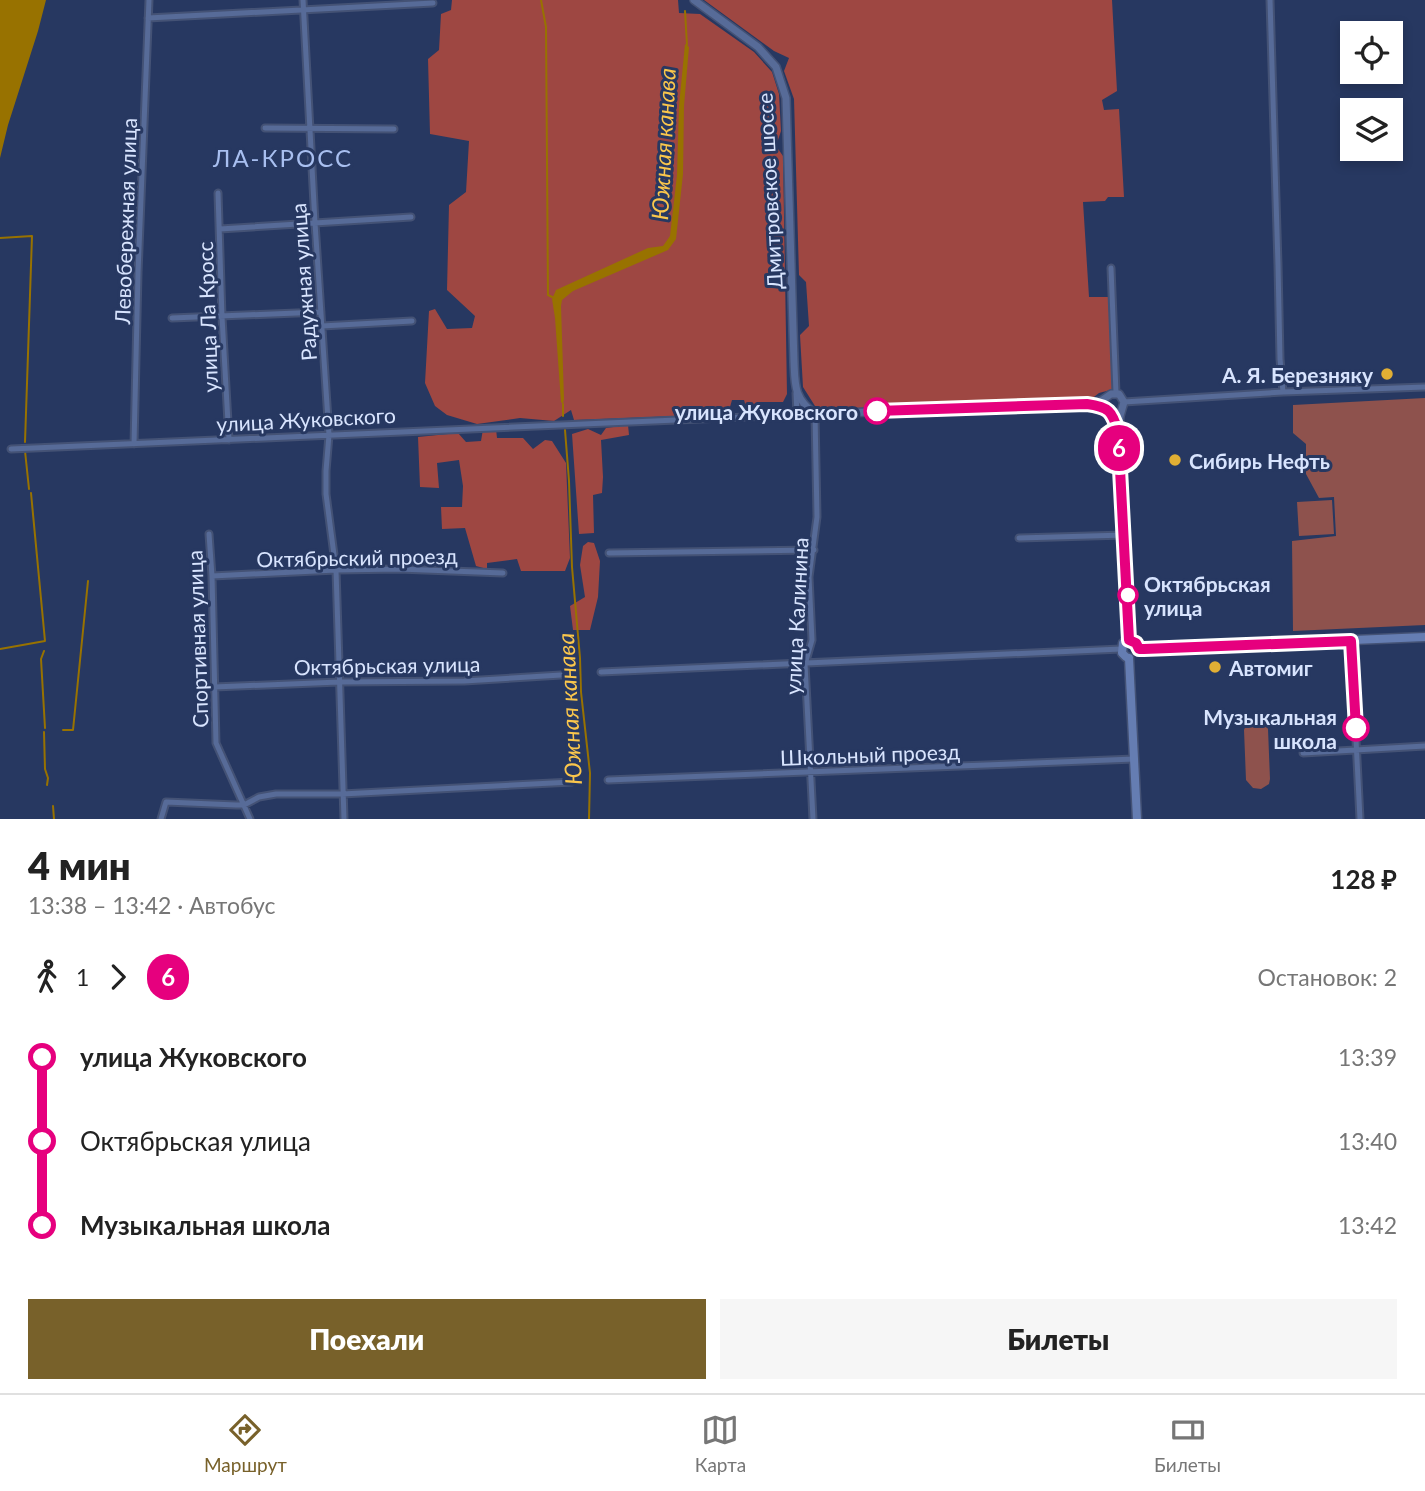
<!DOCTYPE html>
<html lang="ru">
<head>
<meta charset="utf-8">
<style>
	body { margin:0; font-family:Lato,sans-serif; background:#f6f6f6; color:#222; height:100vh; display:flex; flex-direction:column; font-size:26px; white-space:nowrap }
	* { box-sizing:border-box; margin:0 }
	p { font-size:23px; color:#767676 }
	.icon { flex:none; width:38px; height:38px; fill:none; stroke:currentColor; stroke-width:2; stroke-linecap:round; stroke-linejoin:round }
	.map { position:relative; height:819px; overflow:hidden }
	.panel { display:flex; flex-direction:column; background:#fff; flex:1 }
	.panel>* { flex:none }
	.badge { padding:0 14px; border-radius:23px; font-size:24px; line-height:46px }
	.tools { position:absolute; left:1340px; top:21px; display:grid; gap:14px }
	.tools a { display:grid; place-items:center; width:63px; height:63px; border-radius:0px; background:#fff; box-shadow:0 4px 10px #0003; font-size:35px }
	.map>.badge { position:absolute; translate:-50% -50%; box-shadow:0 0 0 4px #fff }
	.legs { display:flex; align-items:center; gap:10px; height:77px; padding:0 28px; font-size:23px }
	.legs p { margin-inline-start:auto }
	.summary { display:flex; align-items:center; justify-content:space-between; height:119px; padding:0 28px }
	h1 { font-size:38px; font-weight:800; line-height:52px }
	.action { display:flex; gap:14px; margin-top:auto; padding:14px 28px }
	.action a { flex:1; height:80px; border-radius:0px; background:#78612a; color:#fff; font-size:28px; font-weight:800; line-height:80px; text-align:center }
	.action a+a { background:#f6f6f6; color:#222 }
	ul { padding:0 28px; list-style:none }
	li { display:flex; align-items:center; gap:24px; height:84px; font-size:26px }
	li i { display:grid; place-items:center; width:10px; height:100%; margin:0 9px; background:currentColor }
	li i::after { content:''; width:18px; height:18px; margin:-9px; border:5px solid; border-radius:50%; background:#fff }
	li p { margin-inline-start:auto }
	li:first-child i { background:linear-gradient(#0000 50%,currentColor 0) }
	li:last-child i { background:linear-gradient(currentColor 50%,#0000 0) }
	.dock { display:flex; justify-content:space-around; align-items:center; height:98px; border-top:2px solid #e0e0e0; background:#fff; font-size:19px; color:#767676 }
	.dock a { display:grid; justify-items:center; gap:4px }
	.dock .on { color:#78612a }
	.map>svg:first-child { display:block }
	.green { fill:#8e524d }
	.forest { fill:#9e4742 }
	.water { fill:#987200 }
	.lines { fill:none; stroke-linecap:round; stroke-linejoin:round }
	.stream { stroke:#987200; stroke-width:2 }
	.minor-casing { stroke:#445275; stroke-width:9 }
	.tertiary-casing { stroke:#445275; stroke-width:10 }
	.secondary-casing { stroke:#445275; stroke-width:11 }
	.minor { stroke:#576b98; stroke-width:5 }
	.tertiary { stroke:#576b98; stroke-width:7 }
	.secondary { stroke:#657db2; stroke-width:8 }
	.line-1-casing { stroke:#fff; stroke-width:16 }
	.line-1 { stroke:#e6007e; stroke-width:10 }
	.poi-dot { fill:#e1af34; stroke:#273861; stroke-width:2.5 }
	.stop-1-dot { fill:#fff; stroke:#e6007e; stroke-width:3.5 }
	.labels { text-anchor:middle; dominant-baseline:central; stroke-width:6; stroke-linejoin:round; paint-order:stroke }
	.street-label { font-size:21px; fill:#d8e4fe; stroke:#273861 }
	.poi-label { font-size:21px; font-weight:bold; fill:#d8e4fe; stroke:#273861; text-anchor:start }
	.stop-label { font-size:21px; font-weight:bold; fill:#d8e4fe; stroke:#273861; text-anchor:end }
	.water-label { font-size:23px; font-style:italic; fill:#fac64c; stroke:#273861 }
	.quarter-label { font-size:24px; letter-spacing:2px; fill:#a8bff0; stroke:#273861 }
</style>
</head>
<body>
<div class="map">
<svg width="1425" height="819" viewBox="0 0 1425 819">
	<rect width="100%" height="100%" fill="#273861"/>
	<path class="green" d="M1425,398V625L1293,631L1292,541L1336,536L1334,497L1319,498L1306,474V444L1293,433V405Z
		M1332,500L1334,534L1299,536L1297,502Z
		M1251,721H1262L1268,729L1270,779L1269,784L1261,789L1253,788L1246,780L1244,730L1246,725Z"/>
	<path class="forest" d="M452,0H678L679,13L700,14L754,52L772,72L779,94L781,131L776,146L783,156L787,394L783,402H757L752,410H747L744,400H732L728,414L574,420L571,410L554,421L520,418L477,424L447,415L435,406L425,383L429,311L435,309L447,329L472,328L475,316L447,290L449,205L466,192L469,141L430,134L428,59L439,50L441,14L451,10Z
		M704,0H1112L1117,91L1102,100L1104,110L1119,109L1124,197H1108L1105,201L1083,202L1089,297H1108L1114,389L1099,393L1090,400L830,409L815,406L803,387L800,335L809,326L806,282L799,275L794,99L784,71L789,58L774,51Z
		M628,425L629,435L601,440L603,477L602,493L593,495L594,533L579,534L572,434L588,429L601,435L606,428Z
		M483,429H496L497,438H523L533,449L545,440L552,441L566,463L570,558L565,571H521L517,559L487,563V569L476,566L465,528L442,529L441,507H462L463,486L459,460L437,463L439,488L420,487L418,437L458,433L466,442L481,441Z
		M588,542L594,543L600,561L598,597L590,630H573L570,606L585,597L580,565L583,546Z"/>
	<path class="water" d="M0,0H46L38,31L8,125L0,158Z
		M685,44L689,47L684,106L683,174L676,239L668,250L573,291L562,300L561,306L564,399L563,404L561,402L555,318L552,299L556,290L648,248L663,246L670,236L677,175L679,106Z"/>
	<g class="lines">
		<path class="stream" d="M541,0L546,27L548,295L552,297
			M685,11L687,45
			M0,238L32,236L25,442
			M563,404V416
			M565,430L569,481L572,567L580,658L581,692L590,773L589,819
			M25,451L29,489
			M0,649L45,641L31,493
			M44,651L41,659L45,728
			M63,730H73L88,581
			M44,732L45,769L48,778L47,785
			M53,806L54,819"/>
		<defs>
			<path id="minor" d="M303,0L315,223L329,435L326,471V494L336,570L344,819
				M1270,0L1278,265L1280,359L1283,392
				M148,18L433,3
				M265,128L394,129
				M218,193L222,317L229,440
				M220,229L411,217
				M1111,268L1116,393
				M172,318L321,312
				M322,326L412,321
				M796,393L797,414
				M1124,402L1283,392L1425,387
				M134,444L138,273L149,0
				M11,449L815,414L817,517L809,577L812,640L805,664L813,819
				M209,534L212,576L216,743L250,819
				M1019,538L1125,535
				M609,553L814,550
				M212,576L336,570L399,569L503,573
				M1351,641L1360,819
				M601,672L1121,649
				M214,687L339,682L464,681L561,675
				M1303,753L1425,746
				M608,780L1134,759
				M161,819L166,802L236,805H244L259,797L276,794H342L572,782"/>
			<path id="tertiary" d="M694,0L758,47L776,67L786,98L794,362C795,386 794,398 815,414L1087,404L1101,401L1111,394H1119L1124,402L1120,416L1118,431L1129,641
				M1091,404C1106,407 1112,412 1117,427"/>
			<path id="secondary" d="M1138,649L1425,637
				M1129,658L1137,819
				M1129,658L1126,657L1122,653L1123,643C1130,639 1137,641 1138,649"/>
		</defs>
		<use href="#minor" class="minor-casing"/>
		<use href="#tertiary" class="tertiary-casing"/>
		<use href="#secondary" class="secondary-casing"/>
		<use href="#minor" class="minor"/>
		<use href="#tertiary" class="tertiary"/>
		<use href="#secondary" class="secondary"/>
	</g>
	<g class="lines">
		<defs>
			<path id="line-1" d="M877,411L1087,404C1109,407 1112,411 1118,431L1129,640L1136,643L1139,649H1144L1351,641L1356,728"/>
		</defs>
		<use href="#line-1" class="line-1-casing"/>
		<use href="#line-1" class="line-1"/>
	</g>
	<g class="poi-dot">
		<circle cx="1387" cy="374" r="7"/>
		<circle cx="1175" cy="460" r="7"/>
		<circle cx="1215" cy="667" r="7"/>
	</g>
	<g class="stop-1-dot">
		<circle cx="877" cy="411" r="12"/>
		<circle cx="1128" cy="595" r="9"/>
		<circle cx="1356" cy="728" r="12"/>
	</g>
	<g class="labels">
		<g class="street-label">
			<text transform="translate(769 191) rotate(-93)">Дмитровское шоссе</text>
			<text transform="translate(125 221) rotate(-88)">Левобережная улица</text>
			<text transform="translate(303 282) rotate(-94)">Радужная улица</text>
			<text transform="translate(207 317) rotate(-92)">улица Ла Кросс</text>
			<text transform="translate(306 419) rotate(-3)">улица Жуковского</text>
			<text transform="translate(357 557) rotate(-1)">Октябрьский проезд</text>
			<text transform="translate(796 616) rotate(-87)">улица Калинина</text>
			<text transform="translate(197 639) rotate(-92)">Спортивная улица</text>
			<text transform="translate(387 665) rotate(-1)">Октябрьская улица</text>
			<text transform="translate(870 754) rotate(-2)">Школьный проезд</text>
		</g>
		<g class="poi-label">
			<text x="1373" y="374" text-anchor="end">А. Я. Березняку</text>
			<text x="1189" y="460">Сибирь Нефть</text>
			<text x="1229" y="667">Автомиг</text>
		</g>
		<g class="stop-label">
			<text x="858" y="411">улица Жуковского</text>
			<text x="1144" y="583" text-anchor="start">Октябрьская<tspan x="1144" dy="24">улица</tspan></text>
			<text x="1337" y="716">Музыкальная<tspan x="1337" dy="24">школа</tspan></text>
		</g>
		<g class="water-label">
			<text transform="translate(663 144) rotate(-87)">Южная канава</text>
			<text transform="translate(569 709) rotate(-93)">Южная канава</text>
		</g>
		<g class="quarter-label">
			<text x="283" y="157">ЛА-КРОСС</text>
		</g>
	</g>
</svg>
<div class="tools">
<a><svg class="icon" aria-label="locate" viewBox="0 0 24 24"><circle cx="12" cy="12" r="6"/><path d="M12 2v4M12 18v4M2 12h4M18 12h4"/></svg></a>
<a><svg class="icon" aria-label="layers" viewBox="0 0 24 24"><path d="M12 4l9 5-9 5-9-5zM3 14l9 5 9-5"/></svg></a>
</div>
<b class="badge" style="left:1119px;top:448px;background:#e6007e;color:#fff">6</b>
</div>
<section class="panel">
<div class="summary"><div><h1>4 мин</h1><p>13:38 – 13:42 · Автобус</p></div><b>128 ₽</b></div>
<div class="legs"><svg class="icon" aria-label="walk" viewBox="0 0 24 24"><circle cx="13" cy="4" r="2"/><path d="M13 8l-2 6 4 7M11 14l-3 7M7 12l3-4h3l4 4"/></svg>1<svg class="icon" aria-label="forward" viewBox="0 0 24 24"><path d="M9 5l7 7-7 7"/></svg><b class="badge" style="background:#e6007e;color:#fff">6</b><p>Остановок: 2</p></div>
<ul>
<li><i style="color:#e6007e"></i><b>улица Жуковского</b><p>13:39</p></li>
<li><i style="color:#e6007e"></i><span>Октябрьская улица</span><p>13:40</p></li>
<li><i style="color:#e6007e"></i><b>Музыкальная школа</b><p>13:42</p></li>
</ul>
<div class="action"><a>Поехали</a><a>Билеты</a></div>
</section>
<nav class="dock">
<a class="on"><svg class="icon" aria-label="directions" viewBox="0 0 24 24"><path d="M12 3l9 9-9 9-9-9zM9 14v-3h6M13 9l2 2-2 2"/></svg>Маршрут</a>
<a><svg class="icon" aria-label="map" viewBox="0 0 24 24"><path d="M3 6l6-2 6 2 6-2v14l-6 2-6-2-6 2zM9 4v14M15 6v14"/></svg>Карта</a>
<a><svg class="icon" aria-label="tickets" viewBox="0 0 24 24"><path d="M3 7h18v10H3zM15 7v10"/></svg>Билеты</a>
</nav>
</body>
</html>
